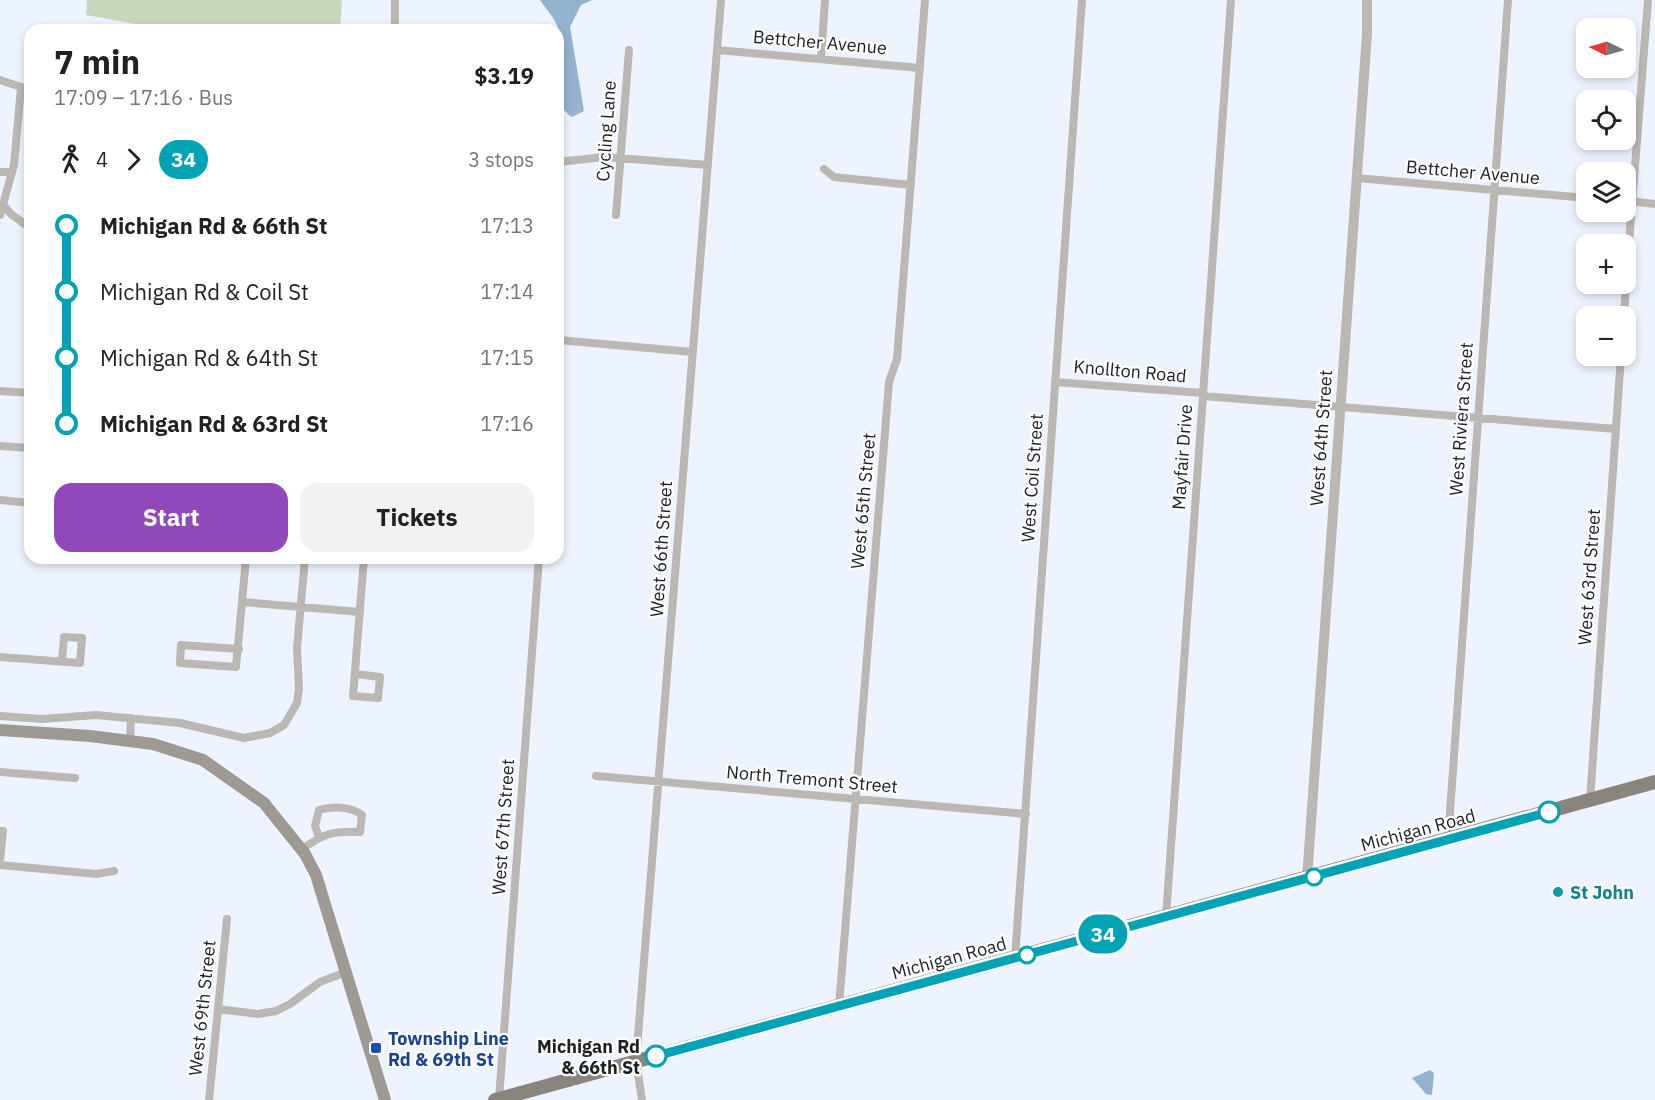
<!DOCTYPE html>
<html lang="en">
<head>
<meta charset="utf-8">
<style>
	body { margin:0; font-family:"IBM Plex Sans",sans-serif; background:#f2f2f2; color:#202124; height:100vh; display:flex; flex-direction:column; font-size:22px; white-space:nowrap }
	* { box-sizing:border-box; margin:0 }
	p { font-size:20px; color:#757577 }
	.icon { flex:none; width:33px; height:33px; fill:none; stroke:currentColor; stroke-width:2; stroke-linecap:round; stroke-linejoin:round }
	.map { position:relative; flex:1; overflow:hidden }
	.details { position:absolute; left:24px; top:24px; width:540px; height:540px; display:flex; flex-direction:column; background:#fff; border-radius:18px; box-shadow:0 3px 9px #0003 }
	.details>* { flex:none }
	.badge { padding:0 12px; border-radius:20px; font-size:21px; line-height:39px }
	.needle { width:39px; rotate:275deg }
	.controls { position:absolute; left:1576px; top:18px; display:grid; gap:12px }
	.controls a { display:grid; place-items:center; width:60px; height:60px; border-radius:12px; background:#fff; box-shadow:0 3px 9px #0003; font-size:30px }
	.map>.badge { position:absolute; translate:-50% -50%; box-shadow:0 0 0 3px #fff }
	.legs { display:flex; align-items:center; gap:9px; height:66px; padding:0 30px; font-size:20px }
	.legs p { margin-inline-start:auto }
	.head { display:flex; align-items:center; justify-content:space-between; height:102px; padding:0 30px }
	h1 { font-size:33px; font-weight:800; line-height:45px }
	.cta { display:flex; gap:12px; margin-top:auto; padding:12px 30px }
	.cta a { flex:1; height:69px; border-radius:18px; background:#9048bb; color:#fff; font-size:24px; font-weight:800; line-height:69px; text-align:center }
	.cta a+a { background:#f2f2f2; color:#202124 }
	ul { padding:0 30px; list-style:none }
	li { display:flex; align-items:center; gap:21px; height:66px; font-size:22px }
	li i { display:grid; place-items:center; width:9px; height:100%; margin:0 8px; background:currentColor }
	li i::after { content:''; width:15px; height:15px; margin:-8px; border:4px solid; border-radius:50%; background:#fff }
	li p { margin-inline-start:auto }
	li:first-child i { background:linear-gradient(#0000 50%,currentColor 0) }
	li:last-child i { background:linear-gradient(currentColor 50%,#0000 0) }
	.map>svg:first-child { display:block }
	.green { fill:#cad6bc }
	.water { fill:#93b3ce }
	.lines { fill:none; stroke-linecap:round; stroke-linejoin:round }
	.minor { stroke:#bbb7b3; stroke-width:8 }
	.tertiary { stroke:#bbb7b3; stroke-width:10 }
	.secondary { stroke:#9f9993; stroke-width:12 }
	.primary { stroke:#8b847d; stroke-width:14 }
	.line-1-casing { stroke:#fff; stroke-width:14 }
	.line-1 { stroke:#00a3b4; stroke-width:9 }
	.stop-1-dot { fill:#fff; stroke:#00a3b4; stroke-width:3 }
	.culture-dot { fill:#0f9aa8; stroke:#fff; stroke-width:2 }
	.transit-dot { fill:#1a4fb4; stroke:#fff; stroke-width:2 }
	.labels { text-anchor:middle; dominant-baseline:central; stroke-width:4.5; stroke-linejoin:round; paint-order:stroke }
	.street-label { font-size:18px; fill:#1c1e22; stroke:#fff }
	.culture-label { font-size:18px; font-weight:bold; fill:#0d838f; stroke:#fff; text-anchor:start }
	.transit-label { font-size:18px; font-weight:bold; fill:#164399; stroke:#fff; text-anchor:start }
	.stop-label { font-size:18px; font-weight:bold; fill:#1c1e22; stroke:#fff; text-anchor:end }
</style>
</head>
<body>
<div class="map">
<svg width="1655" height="1100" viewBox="0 0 1655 1100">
	<rect width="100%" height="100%" fill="#eef4ff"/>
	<path class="green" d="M87,0H342L340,30H169L86,15Z"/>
	<path class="water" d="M540,0H592L581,5L570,27L584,111L572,117C544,99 566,55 558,28C555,18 545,8 540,0Z
		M1430,1070L1434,1073L1432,1095L1426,1094L1412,1078Z"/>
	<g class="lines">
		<path class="minor" d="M395,0V30
			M717,50L920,68
			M821,59L825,0
			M0,80L30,90
			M558,162L604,157L708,165
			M824,169L834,177L911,185
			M0,172H12
			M1356,178L1587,198
			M1629,201L1655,204
			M2,203L11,214L30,228
			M0,215L14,165L21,87
			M616,215L629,50
			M1626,281L1648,0
			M1624,316L1626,284
			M558,340L693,352
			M1055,382L1203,393
			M0,391L30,393
			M1203,396L1616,429
			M0,446L30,448
			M0,500L30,503
			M243,602L360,612
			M239,649L181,645L180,663L236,667L246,558
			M0,657L80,663L82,638L64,637L62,661
			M355,674L380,677L378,698L353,696L364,558
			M0,716L42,719L96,715L180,723L244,738L270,733L284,725L297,703L299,689L297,648L305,558
			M130,741L131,718
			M0,772L75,778
			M596,776L1026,814
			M1590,800L1621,356
			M0,831H3L0,860
			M1448,840L1508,0
			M301,850C324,833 332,831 360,832L362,815C350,806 332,806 319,810L315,826L319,837
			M0,865L96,874L114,871
			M1166,917L1231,0
			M1015,958L1082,0
			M839,1006L889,382L897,359L925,0
			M218,1009L258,1014L276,1011L290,1004L320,982L346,972
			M499,1099L539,558
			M209,1100L227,919
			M642,1100L636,1061L721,0"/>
		<path class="tertiary" d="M1307,879L1367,34V0"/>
		<path class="secondary" d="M0,730L90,736L153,744L203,760L264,803L305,854L316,875L385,1100"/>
		<path class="primary" d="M495,1100L1655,782"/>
	</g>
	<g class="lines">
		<defs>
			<path id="line-1" d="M656,1056L1549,812"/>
		</defs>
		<use href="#line-1" class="line-1-casing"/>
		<use href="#line-1" class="line-1"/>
	</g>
	<g class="stop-1-dot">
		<circle cx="1549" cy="812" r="10"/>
		<circle cx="1314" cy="877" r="8"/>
		<circle cx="1027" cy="955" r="8"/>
		<circle cx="656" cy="1056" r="10"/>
	</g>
	<circle class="culture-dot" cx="1558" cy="892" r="6"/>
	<rect class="transit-dot" x="370" y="1042" width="12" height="12" rx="3"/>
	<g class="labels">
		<g class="street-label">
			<text transform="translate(820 42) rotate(5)">Bettcher Avenue</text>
			<text transform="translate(606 131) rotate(-86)">Cycling Lane</text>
			<text transform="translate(1473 172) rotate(5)">Bettcher Avenue</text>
			<text transform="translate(1130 371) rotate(5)">Knollton Road</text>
			<text transform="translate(1461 419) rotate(-86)">West Riviera Street</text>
			<text transform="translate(1321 438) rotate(-86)">West 64th Street</text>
			<text transform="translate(1182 457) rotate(-86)">Mayfair Drive</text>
			<text transform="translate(1032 478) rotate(-86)">West Coil Street</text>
			<text transform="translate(863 501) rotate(-85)">West 65th Street</text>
			<text transform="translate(661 549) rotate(-86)">West 66th Street</text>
			<text transform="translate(1589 577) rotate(-86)">West 63rd Street</text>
			<text transform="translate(812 779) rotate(5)">North Tremont Street</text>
			<text transform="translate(503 827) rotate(-86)">West 67th Street</text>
			<text transform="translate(1418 830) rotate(-15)">Michigan Road</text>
			<text transform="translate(949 958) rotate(-15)">Michigan Road</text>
			<text transform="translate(202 1008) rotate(-84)">West 69th Street</text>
		</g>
		<g class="culture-label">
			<text x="1570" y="892">St John</text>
		</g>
		<g class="transit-label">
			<text x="388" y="1038">Township Line<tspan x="388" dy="21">Rd &amp; 69th St</tspan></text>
		</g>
		<g class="stop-label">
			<text x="640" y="1046">Michigan Rd<tspan x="640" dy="21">&amp; 66th St</tspan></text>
		</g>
	</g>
</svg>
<div class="controls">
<a><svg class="needle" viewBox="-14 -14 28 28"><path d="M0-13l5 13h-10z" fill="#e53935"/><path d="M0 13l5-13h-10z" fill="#757577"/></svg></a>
<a><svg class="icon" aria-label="locate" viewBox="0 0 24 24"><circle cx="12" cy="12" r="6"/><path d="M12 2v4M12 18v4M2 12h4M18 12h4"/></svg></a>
<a><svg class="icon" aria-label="layers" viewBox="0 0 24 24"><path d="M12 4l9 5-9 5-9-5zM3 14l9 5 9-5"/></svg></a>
<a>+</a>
<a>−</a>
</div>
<b class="badge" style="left:1103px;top:934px;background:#00a3b4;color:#fff">34</b>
<section class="details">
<div class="head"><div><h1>7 min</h1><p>17:09 – 17:16 · Bus</p></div><b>$3.19</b></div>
<div class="legs"><svg class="icon" aria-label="walk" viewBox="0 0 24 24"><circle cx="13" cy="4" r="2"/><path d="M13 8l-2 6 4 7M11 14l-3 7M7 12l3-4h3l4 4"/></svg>4<svg class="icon" aria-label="forward" viewBox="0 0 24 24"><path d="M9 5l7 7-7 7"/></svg><b class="badge" style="background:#00a3b4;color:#fff">34</b><p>3 stops</p></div>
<ul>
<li><i style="color:#00a3b4"></i><b>Michigan Rd &amp; 66th St</b><p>17:13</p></li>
<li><i style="color:#00a3b4"></i><span>Michigan Rd &amp; Coil St</span><p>17:14</p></li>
<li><i style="color:#00a3b4"></i><span>Michigan Rd &amp; 64th St</span><p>17:15</p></li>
<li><i style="color:#00a3b4"></i><b>Michigan Rd &amp; 63rd St</b><p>17:16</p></li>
</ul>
<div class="cta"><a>Start</a><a>Tickets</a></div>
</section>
</div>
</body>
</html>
